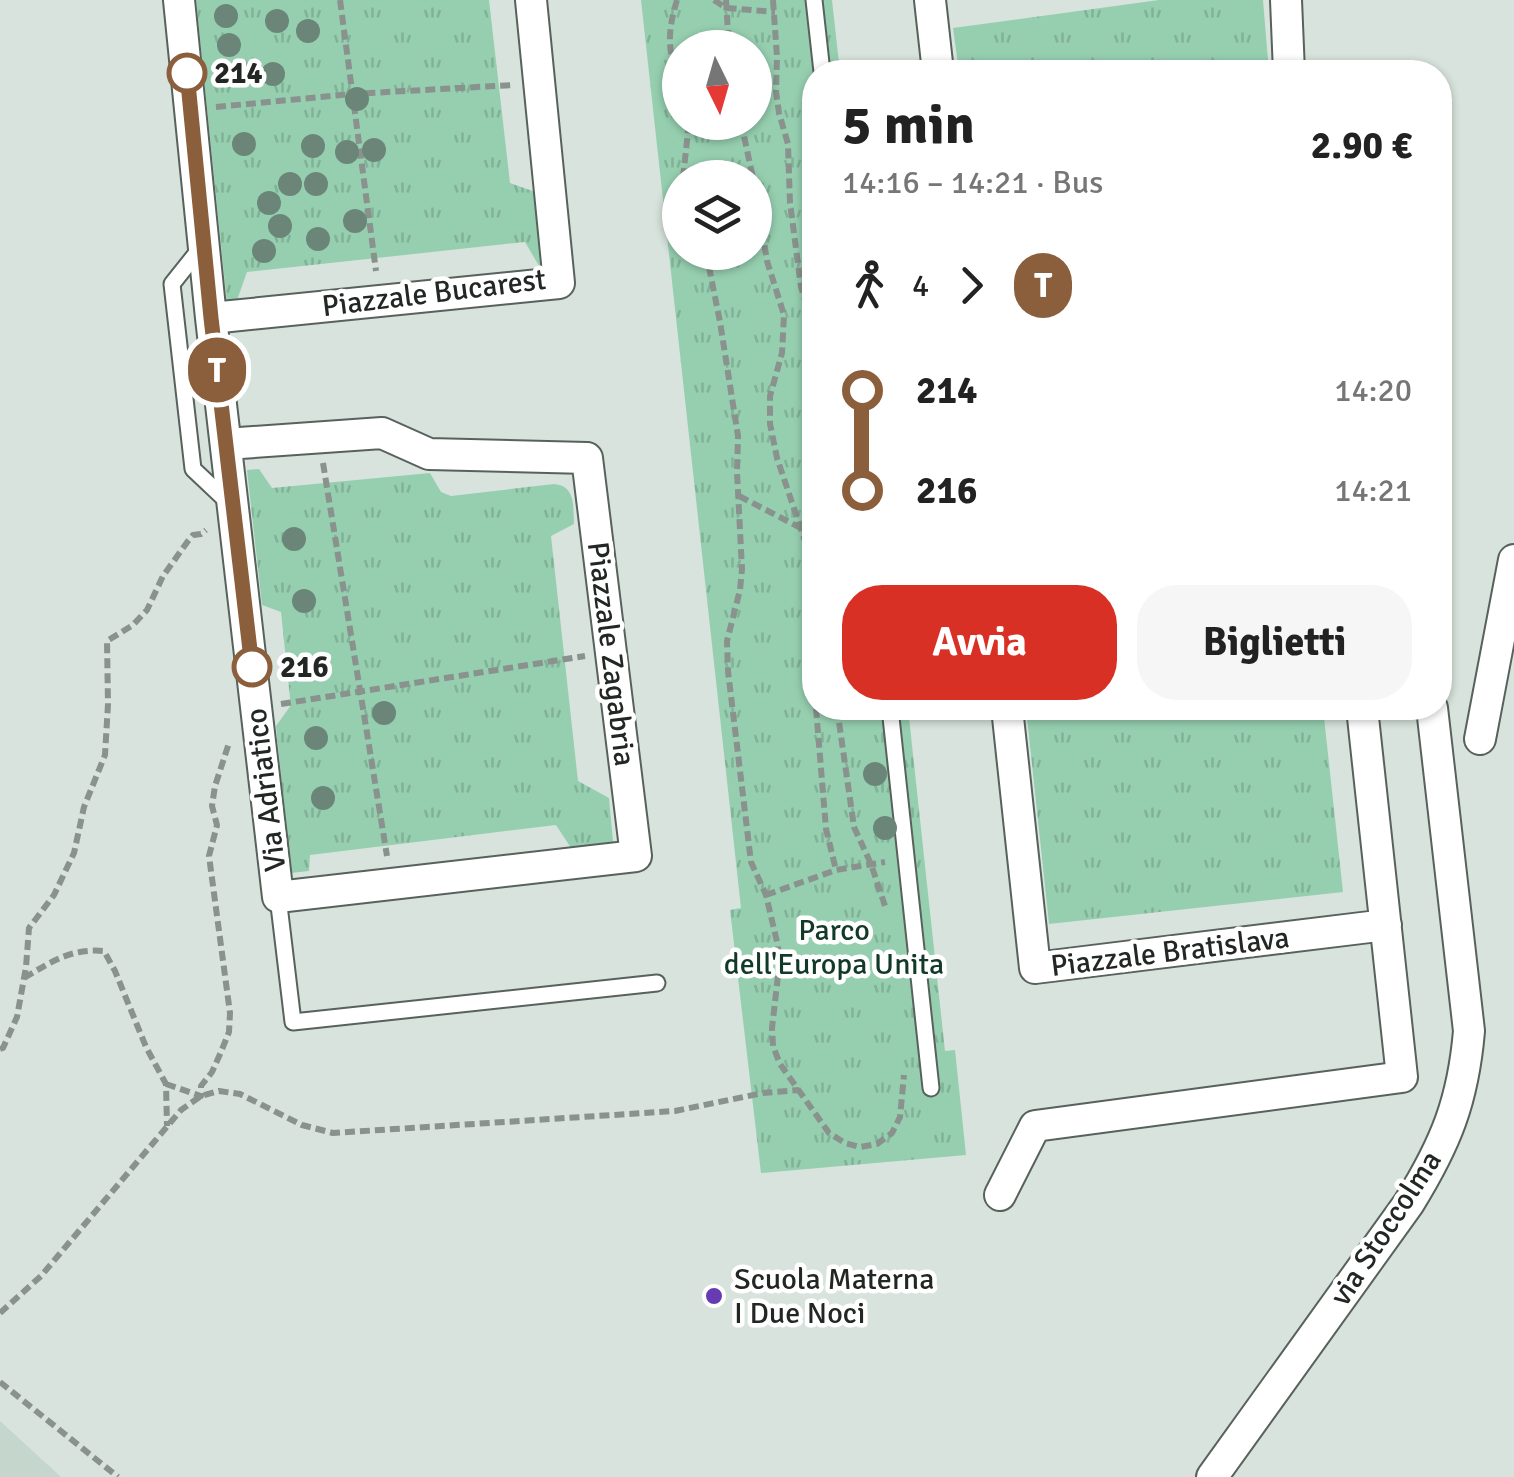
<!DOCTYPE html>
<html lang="it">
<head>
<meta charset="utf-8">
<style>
	body { margin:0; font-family:Signika,sans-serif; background:#f6f6f6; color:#222; height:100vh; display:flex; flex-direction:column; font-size:38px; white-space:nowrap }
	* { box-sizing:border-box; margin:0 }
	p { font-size:32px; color:#767676 }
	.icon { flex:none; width:55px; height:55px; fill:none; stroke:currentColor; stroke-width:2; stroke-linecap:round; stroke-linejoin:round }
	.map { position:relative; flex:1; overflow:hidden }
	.drawer { position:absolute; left:802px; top:60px; width:650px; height:660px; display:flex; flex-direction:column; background:#fff; border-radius:40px; box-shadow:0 2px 8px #0004 }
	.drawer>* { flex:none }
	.badge { padding:0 20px; border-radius:32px; font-size:35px; line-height:65px }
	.needle { width:65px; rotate:175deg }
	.fabs { position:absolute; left:662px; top:30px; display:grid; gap:20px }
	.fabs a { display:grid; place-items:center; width:110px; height:110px; border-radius:50%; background:#fff; box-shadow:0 2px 8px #0004; font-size:50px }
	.map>.badge { position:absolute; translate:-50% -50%; box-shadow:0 0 0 5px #fff }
	.legs { display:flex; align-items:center; gap:15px; height:110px; padding:0 40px; font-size:32px }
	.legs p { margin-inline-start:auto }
	.headline { display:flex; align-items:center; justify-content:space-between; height:170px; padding:0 40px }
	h1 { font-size:55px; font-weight:700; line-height:75px }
	.primary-button { display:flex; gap:20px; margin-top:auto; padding:20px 40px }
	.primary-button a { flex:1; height:115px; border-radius:40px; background:#d93025; color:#fff; font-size:40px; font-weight:700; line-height:115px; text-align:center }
	.primary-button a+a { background:#f6f6f6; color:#222 }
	ul { padding:0 40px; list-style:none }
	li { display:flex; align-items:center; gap:35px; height:100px; font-size:38px }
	li i { display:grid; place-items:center; width:15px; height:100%; margin:0 12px; background:currentColor }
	li i::after { content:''; width:25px; height:25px; margin:-12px; border:8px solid; border-radius:50%; background:#fff }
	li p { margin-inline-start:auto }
	li:first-child i { background:linear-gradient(#0000 50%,currentColor 0) }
	li:last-child i { background:linear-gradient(currentColor 50%,#0000 0) }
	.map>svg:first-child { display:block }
	.built { fill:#c5d7cd }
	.grass { fill:url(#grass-tufts); fill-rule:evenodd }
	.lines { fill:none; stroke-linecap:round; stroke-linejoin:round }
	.lane-casing { stroke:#58625c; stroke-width:19 }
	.street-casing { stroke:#58625c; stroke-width:34 }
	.path { stroke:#89928d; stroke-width:6; stroke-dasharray:10 5; stroke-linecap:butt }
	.lane { stroke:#fff; stroke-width:15 }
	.street { stroke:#fff; stroke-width:30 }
	.tree { fill:#6b8679 }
	.line-1-casing { stroke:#fff; stroke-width:22 }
	.line-1 { stroke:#8b5e3c; stroke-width:15 }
	.stop-1-dot { fill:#fff; stroke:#8b5e3c; stroke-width:5 }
	.poi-dot { fill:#673bb2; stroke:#fff; stroke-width:4 }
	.labels { text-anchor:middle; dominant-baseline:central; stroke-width:9; stroke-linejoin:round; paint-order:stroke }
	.stop-label { font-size:30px; font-weight:bold; fill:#222724; stroke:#fff; text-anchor:start }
	.street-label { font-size:30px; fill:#222724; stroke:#fff }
	.park-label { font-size:30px; fill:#123a28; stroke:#fff }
	.poi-label { font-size:30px; fill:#222724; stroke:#fff; text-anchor:start }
</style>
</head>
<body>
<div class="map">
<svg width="1514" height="1477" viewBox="0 0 1514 1477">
	<defs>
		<pattern id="grass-tufts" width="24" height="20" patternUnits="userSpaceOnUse" patternTransform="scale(2.5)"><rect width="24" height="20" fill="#96cfb0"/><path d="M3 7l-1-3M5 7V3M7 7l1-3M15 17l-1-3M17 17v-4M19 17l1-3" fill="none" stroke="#81b297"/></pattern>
	</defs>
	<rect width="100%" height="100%" fill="#d7e3dc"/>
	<path class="built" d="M0,1421L61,1477H0Z"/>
	<path class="grass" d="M196,0H489L510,183L541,194L551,270L542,271L525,242L247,272L236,303L227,304Z
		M641,0H832L840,72H815V708H908L945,1051L955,1050L966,1155L761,1173L730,910L741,908ZM680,48H755V122H680ZM680,178H755V252H680Z
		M1159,0H1263L1269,72H959L953,28Z
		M259,469L272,488L430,473L441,492L451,496L554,484C576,486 573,506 574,524L551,536L578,781L609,798L613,841L611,845L575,854L556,825L310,855L309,871L291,873L276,726L291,705L290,698L281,612L262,605L247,470Z
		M1026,708H1323L1343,892L1049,924Z"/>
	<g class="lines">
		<defs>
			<path id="lane" d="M814,0L822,72
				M203,245L172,284L193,469L230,504
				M890,708L931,1088
				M278,897L293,1022L657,983"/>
			<path id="street" d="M179,0L211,318L278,897L636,856L587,458L429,454L382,433L226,444
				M930,0L938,72
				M1286,0L1289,72
				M211,318L559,283L531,0
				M1007,708L1035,968L1386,925
				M1480,739L1514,560
				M1000,1195L1035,1126L1402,1077L1362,708
				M1212,1477L1409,1203C1446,1143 1463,1101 1469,1031L1432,708"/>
		</defs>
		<use href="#lane" class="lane-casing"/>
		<use href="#street" class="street-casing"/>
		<path class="path" d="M340,0L376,271
			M677,0C669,27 665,51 680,76
			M714,0L726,8L775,12
			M726,0L729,48
			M773,0L777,57L776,91L779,113L788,144L790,203L801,287L811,319L806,370L815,430
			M216,107L352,94L513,85
			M741,122L753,178
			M683,178L689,122
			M755,186L767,261L784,315L782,353L770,396V424L777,458L808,550L815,694
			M706,252L720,322L738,436L737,472L742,569L740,590L727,641L728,671L751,862L766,895L778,946L779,967L772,1028L773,1046L780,1064L829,1133L845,1143L860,1147L877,1144L892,1133L900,1117L904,1075
			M323,463L387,856
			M739,496L799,527
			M281,704L585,656
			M816,708L826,829L836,870
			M837,708L854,827L871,864L886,909
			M766,895L836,870L885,862
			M24,978C51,962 71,948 104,951L115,971L146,1047L166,1084L167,1126
			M0,1049L3,1048L17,1017L26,967L29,928L54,895L74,853L84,807L105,755L108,704L107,641L133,625L147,610L163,576L188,541L193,535L201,534L206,530
			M166,1084L201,1096V1086L212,1072L221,1052L229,1032L230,1013L209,856L217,825L212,806L215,786L229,743
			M0,1313L41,1276L181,1110L201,1096L219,1091L240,1094L302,1125L333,1133L675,1111L763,1093L799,1090
			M0,1382L118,1477"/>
		<use href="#lane" class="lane"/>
		<use href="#street" class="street"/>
	</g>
	<g class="tree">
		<circle cx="226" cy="16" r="12"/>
		<circle cx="277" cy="21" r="12"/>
		<circle cx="308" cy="31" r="12"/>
		<circle cx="229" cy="45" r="12"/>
		<circle cx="273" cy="74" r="12"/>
		<circle cx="357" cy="99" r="12"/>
		<circle cx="244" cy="144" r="12"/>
		<circle cx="313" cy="146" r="12"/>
		<circle cx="374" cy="150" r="12"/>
		<circle cx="347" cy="152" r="12"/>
		<circle cx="290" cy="184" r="12"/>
		<circle cx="316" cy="184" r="12"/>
		<circle cx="269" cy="203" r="12"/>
		<circle cx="355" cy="221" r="12"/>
		<circle cx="280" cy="226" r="12"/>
		<circle cx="318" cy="239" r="12"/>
		<circle cx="264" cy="251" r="12"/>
		<circle cx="294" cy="539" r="12"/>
		<circle cx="304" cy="601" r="12"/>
		<circle cx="384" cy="713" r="12"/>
		<circle cx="316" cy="738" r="12"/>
		<circle cx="875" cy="774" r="12"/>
		<circle cx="323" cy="798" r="12"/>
		<circle cx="885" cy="828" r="12"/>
	</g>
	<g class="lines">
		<defs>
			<path id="line-1" d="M187,73L211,318L252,667"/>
		</defs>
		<use href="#line-1" class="line-1-casing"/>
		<use href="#line-1" class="line-1"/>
	</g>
	<g class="stop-1-dot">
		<circle cx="187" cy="73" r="18"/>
		<circle cx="252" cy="667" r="18"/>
	</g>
	<circle class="poi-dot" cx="714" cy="1296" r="10"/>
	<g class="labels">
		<g class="stop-label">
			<text x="214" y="73">214</text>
			<text x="280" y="667">216</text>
		</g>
		<g class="street-label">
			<text transform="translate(434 293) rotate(-7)">Piazzale Bucarest</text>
			<text transform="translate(611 654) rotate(83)">Piazzale Zagabria</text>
			<text transform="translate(266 790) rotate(-97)">Via Adriatico</text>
			<text transform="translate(1170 952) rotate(-7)">Piazzale Bratislava</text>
			<text transform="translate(1386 1228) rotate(-57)">via Stoccolma</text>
		</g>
		<g class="park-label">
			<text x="834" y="930">Parco<tspan x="834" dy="34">dell'Europa Unita</tspan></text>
		</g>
		<g class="poi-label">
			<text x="734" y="1279">Scuola Materna<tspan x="734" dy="34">I Due Noci</tspan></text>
		</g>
	</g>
</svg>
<div class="fabs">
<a><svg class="needle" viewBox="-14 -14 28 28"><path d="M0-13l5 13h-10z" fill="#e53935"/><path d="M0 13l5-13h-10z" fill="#767676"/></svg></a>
<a><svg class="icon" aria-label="layers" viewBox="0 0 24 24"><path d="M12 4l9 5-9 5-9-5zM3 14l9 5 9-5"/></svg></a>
</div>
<b class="badge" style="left:217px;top:370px;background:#8b5e3c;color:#fff">T</b>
<section class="drawer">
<div class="headline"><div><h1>5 min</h1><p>14:16 – 14:21 · Bus</p></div><b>2.90 €</b></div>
<div class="legs"><svg class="icon" aria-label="walk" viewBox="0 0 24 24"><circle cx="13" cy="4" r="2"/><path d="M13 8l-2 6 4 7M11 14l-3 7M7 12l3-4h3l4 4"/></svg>4<svg class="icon" aria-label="forward" viewBox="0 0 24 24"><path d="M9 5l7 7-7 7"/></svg><b class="badge" style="background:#8b5e3c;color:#fff">T</b></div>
<ul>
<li><i style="color:#8b5e3c"></i><b>214</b><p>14:20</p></li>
<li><i style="color:#8b5e3c"></i><b>216</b><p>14:21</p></li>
</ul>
<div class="primary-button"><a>Avvia</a><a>Biglietti</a></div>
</section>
</div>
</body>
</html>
